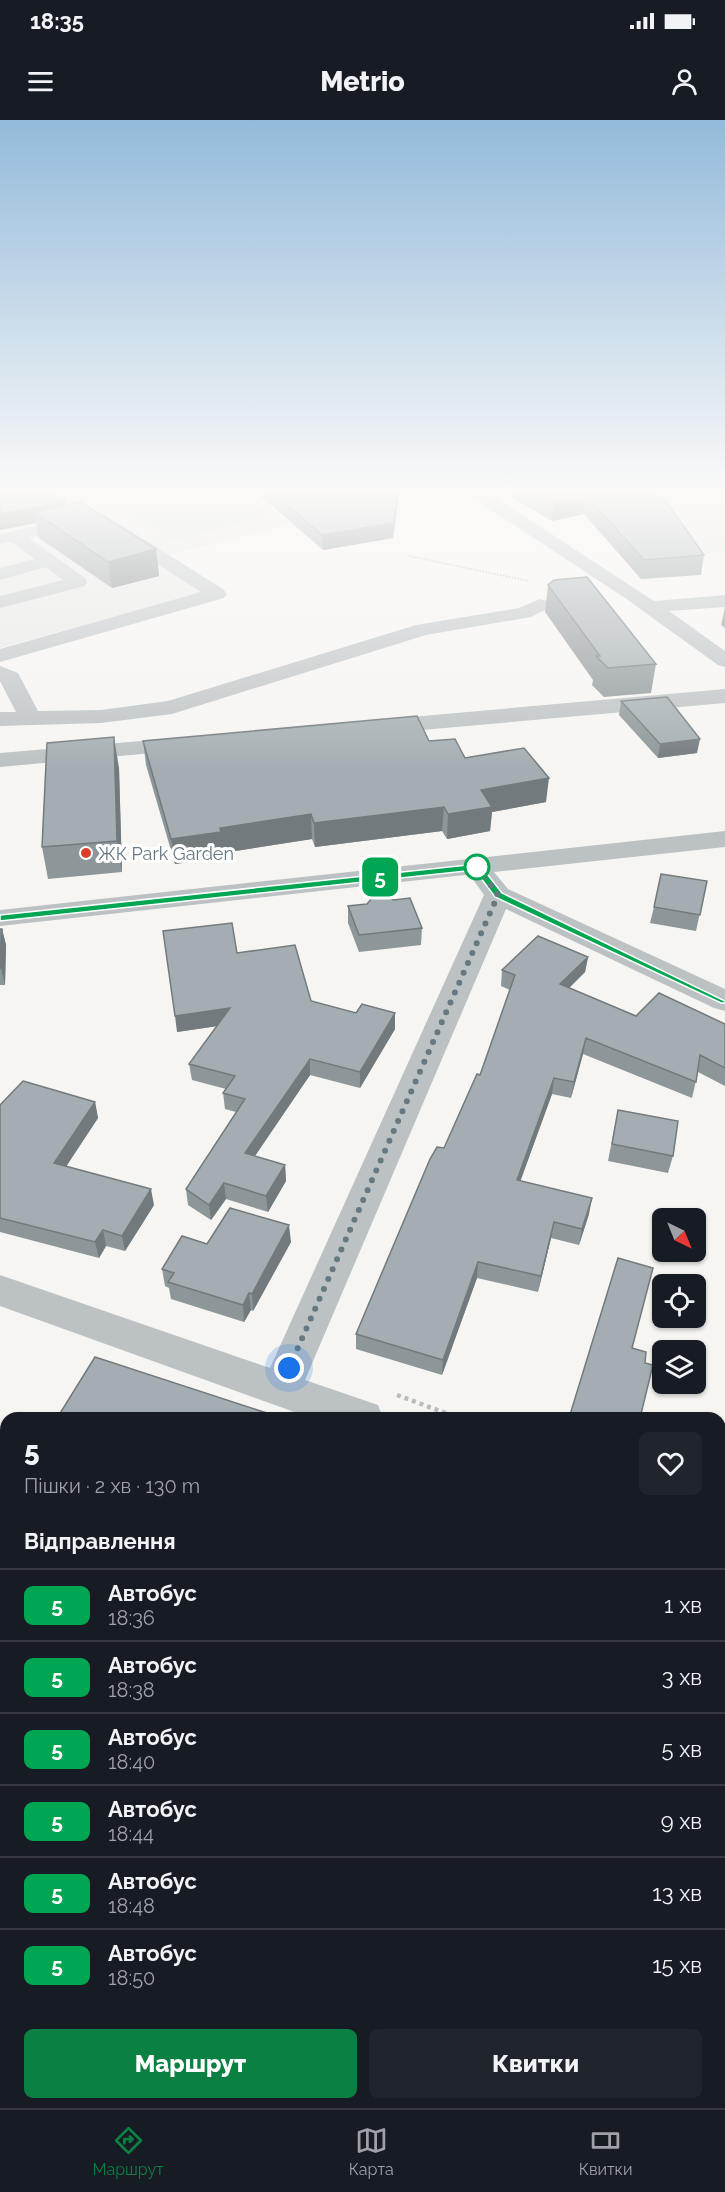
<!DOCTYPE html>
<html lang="uk">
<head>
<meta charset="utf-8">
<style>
	body { margin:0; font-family:Raleway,sans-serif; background:#20242c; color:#f1f3f6; height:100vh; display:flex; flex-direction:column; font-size:22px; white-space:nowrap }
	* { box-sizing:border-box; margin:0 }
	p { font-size:20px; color:#9ea1a6 }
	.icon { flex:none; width:33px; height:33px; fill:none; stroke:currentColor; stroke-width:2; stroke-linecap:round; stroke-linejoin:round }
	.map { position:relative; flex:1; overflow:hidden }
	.details { position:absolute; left:0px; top:1292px; width:726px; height:698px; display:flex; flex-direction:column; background:#171b24; border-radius:18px 18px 0 0; box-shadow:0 2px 4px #0004 }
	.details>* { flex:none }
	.badge { padding:0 12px; border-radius:9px; font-size:21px; line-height:39px }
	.needle { width:39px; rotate:137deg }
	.buttons { position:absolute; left:652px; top:1088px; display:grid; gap:12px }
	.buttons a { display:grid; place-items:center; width:54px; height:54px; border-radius:9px; background:#171b24; box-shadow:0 2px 4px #0004; font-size:30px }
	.you { position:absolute; width:30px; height:30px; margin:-15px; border:4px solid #fff; border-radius:50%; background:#1a73e8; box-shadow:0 0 0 9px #1a73e833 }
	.map>.badge { position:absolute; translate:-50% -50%; box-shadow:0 0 0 3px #fff }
	h2 { padding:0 24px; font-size:22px; line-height:54px }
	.round { display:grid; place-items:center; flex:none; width:63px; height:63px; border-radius:9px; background:#20242c }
	.summary { display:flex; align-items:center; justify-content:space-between; height:102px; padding:0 24px }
	h1 { font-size:28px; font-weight:800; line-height:45px }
	.button { display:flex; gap:12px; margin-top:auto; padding:12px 24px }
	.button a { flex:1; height:69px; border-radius:9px; background:#0b8043; color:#fff; font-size:24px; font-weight:800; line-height:69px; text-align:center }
	.button a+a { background:#20242c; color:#f1f3f6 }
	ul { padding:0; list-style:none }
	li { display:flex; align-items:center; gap:18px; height:72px; padding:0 24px; border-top:2px solid #363941 }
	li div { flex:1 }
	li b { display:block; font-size:22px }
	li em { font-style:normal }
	li .badge { min-width:66px; font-weight:700; text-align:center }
	.status { display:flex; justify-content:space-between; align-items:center; height:42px; padding:0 30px; background:#171b24; direction:ltr }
	.status svg { height:16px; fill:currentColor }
	header { display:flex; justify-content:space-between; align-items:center; height:78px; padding:0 24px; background:#171b24; font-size:27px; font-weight:800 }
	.dock { display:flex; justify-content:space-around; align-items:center; height:84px; border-top:2px solid #363941; background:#171b24; font-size:16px; color:#9ea1a6 }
	.dock a { display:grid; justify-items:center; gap:3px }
	.dock .active { color:#0b8043 }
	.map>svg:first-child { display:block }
	.built { fill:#e6e7e6 }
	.green { fill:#d6dbd2 }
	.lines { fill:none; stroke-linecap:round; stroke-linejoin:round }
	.path-far2 { stroke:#b9bcbe; stroke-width:2; stroke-dasharray:1.5 1.5; stroke-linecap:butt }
	.path-far1 { stroke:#b9bcbe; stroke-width:4.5; stroke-dasharray:4 4; stroke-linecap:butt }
	.path { stroke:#b9bcbe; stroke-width:6; stroke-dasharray:4.5 4.5; stroke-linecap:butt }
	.minor { fill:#bcc2c4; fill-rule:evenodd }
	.wall { fill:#8d9699 }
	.shaded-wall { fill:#737a7d }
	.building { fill:#a4aeb2; stroke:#737a7d; stroke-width:1.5 }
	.line { fill:#00a651; stroke:#fff; stroke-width:1.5 }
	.walk { stroke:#667982; stroke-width:6; stroke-dasharray:0 10.8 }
	.poi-dot { fill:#dd3d2b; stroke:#fff; stroke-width:2 }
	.stop-dot { fill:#fff; stroke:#00a651; stroke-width:3 }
	.labels { text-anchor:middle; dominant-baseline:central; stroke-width:6; stroke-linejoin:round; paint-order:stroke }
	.far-poi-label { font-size:18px; fill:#667982; stroke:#fff; text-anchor:start }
</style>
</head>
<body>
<div class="status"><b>18:35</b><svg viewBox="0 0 49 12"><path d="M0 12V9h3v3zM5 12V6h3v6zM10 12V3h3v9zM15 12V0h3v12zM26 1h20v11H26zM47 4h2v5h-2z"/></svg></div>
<header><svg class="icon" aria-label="menu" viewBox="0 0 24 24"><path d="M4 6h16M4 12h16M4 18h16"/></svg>Metrio<svg class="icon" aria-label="person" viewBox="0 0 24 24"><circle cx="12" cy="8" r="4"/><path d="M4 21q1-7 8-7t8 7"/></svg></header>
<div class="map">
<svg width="725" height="1988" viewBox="0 0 725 1988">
	<rect width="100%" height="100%" fill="#f6f5f2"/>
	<path class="built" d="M0,372H247L290,404L168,435L221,467L0,528Z
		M638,372H725V431L703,434Z
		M0,1905L6,1908V1983H145L155,1988H0Z"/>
	<path class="green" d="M95,372H233L273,394L174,420Z"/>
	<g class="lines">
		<path class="path-far2" d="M58,372L67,378
			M409,436L529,461"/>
		<path class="path-far1" d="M397,1275L459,1298"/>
		<path class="path" d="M0,1890L6,1893
			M176,1983L186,1988
			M403,1983L413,1988"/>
		<path class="minor" d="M468,372H487L654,481L725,475V487L669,491L725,531V547L718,545L625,478L470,376Z
			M715,372H725V378L717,376Z
			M97,392L103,393L224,470L227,474L224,478L0,542V529L201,472L94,403L29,418L85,458L87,462L85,466L0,488V476L63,460L46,447L0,460V448L35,439L11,422L0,424V414Z
			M540,479L547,481L550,485L547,489L531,497L426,515L172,594L101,603L0,606V592H16L0,561V546L18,553L38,591L101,590L168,581L416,505L519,488Z
			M725,569V583L377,614L369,612L366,607L369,602L377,600Z
			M188,617L196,619L200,624L196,629L0,647V633Z
			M725,711V727L494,752L508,769L725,869V891L714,888L506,789L305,1260L378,1285L383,1298H311L0,1186V1155L270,1248L484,775L472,758L474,754L0,806V790Z
			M720,1397L725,1399V1441L720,1439Z
			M0,1804L6,1807V1863L0,1860Z
			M260,1983H327L329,1988H262Z"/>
	</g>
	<path class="wall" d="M0,372L64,379L65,385L156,429L159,456L112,468L39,418L36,403L0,410Z
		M256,372H398V383L393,418L323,430Z
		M503,372H657L704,435L701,455L641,459L584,394L552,401Z
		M548,465L656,544L651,573L604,577L592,565L593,560L545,492Z
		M725,487V508L721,505Z
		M621,581L697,633L658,638L619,595Z
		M143,621H429L465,638L546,682L492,692L490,711L447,719L442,711L315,727L312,719L223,733L224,737L175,744L146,645Z
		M119,648L122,752L48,759L42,727Z
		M707,761L696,811L650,803L654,787Z
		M348,786L422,808L421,825L359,832L348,803Z
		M0,809H2L6,825L5,865H0Z
		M237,833L311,881L356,893H395V909L360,968L310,955L255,1036L285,1045L286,1061L268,1092L226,1079L211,1100L188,1085L186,1069L236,992L225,989L223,973L226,969L192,960L189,944L217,906L177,912Z
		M588,837L585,852L569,868L636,896L725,904V966L698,952L692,978L583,934L571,978L552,974L520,1061L589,1094L579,1125L551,1118L538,1172L477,1158L442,1255L356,1229V1214L480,955L510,870L501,866L502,850Z
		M95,982L98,998L66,1046L154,1085L125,1131L106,1126L99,1138L0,1112V985Z
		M618,990L673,1036L668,1053L608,1041Z
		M291,1122L253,1191L251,1190L244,1202L171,1179L169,1168L165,1166L162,1149L207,1124Z
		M720,1498L725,1500V1651L720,1649Z
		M0,1578L6,1581V1731L0,1728Z
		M494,1983H528L527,1988H505Z"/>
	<path class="shaded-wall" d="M398,372V383L393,418L323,430L322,415Z
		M587,376L584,394L552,401L554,382Z
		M64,379L67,396L34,392L36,403L0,410V394Z
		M156,429L159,456L112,468L108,442Z
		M114,617L119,648L122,752L117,721Z
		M700,619L697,633L658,638L660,624Z
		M549,658L546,682L492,692L490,711L447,719L448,694L481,670Z
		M444,687L442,711L315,727L314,703Z
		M311,694L312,719L223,733L224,737L175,744L171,719L220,708Z
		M2,809L6,825L5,865L1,848Z
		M588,837L585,852L557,880L560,864Z
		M230,888L232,904L177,912L175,896Z
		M395,893V909L360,968V952Z
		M586,918L583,934L571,978L574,962Z
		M310,939V955L246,1049L245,1033Z
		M554,958L552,974L515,1076L517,1060Z
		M95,982L98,998L58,1059L54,1043Z
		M285,1045L286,1061L268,1092L266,1076Z
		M224,1063L226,1079L211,1100L209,1085Z
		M151,1069L154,1085L125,1131L122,1116Z
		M592,1078L589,1094L579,1125L582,1109Z
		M554,1102L551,1118L538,1172L541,1156Z
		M289,1105L291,1122L253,1191L252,1174Z
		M103,1110L106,1126L99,1138L95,1122Z
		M478,1142L477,1158L442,1255L443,1240Z
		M249,1173L251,1190L244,1202L243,1185Z"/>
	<path class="building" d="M0,372H54L64,379H61L65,382L0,394Z
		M272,372H398L393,403L322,415Z
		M535,372H657L664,378L704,435L644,440L587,376L554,382Z
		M80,382L156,429L108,442L34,392Z
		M587,457L656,544L608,548L596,536H600L548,465L554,460Z
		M667,577L700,619L660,624L621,581Z
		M417,596L429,621L455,619L465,638L524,628L549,658L481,670L492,687L448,694L444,687L314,703L311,694L220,708L221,712L171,719L143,621Z
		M114,617L117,721L42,727L47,623Z
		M661,754L707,761L700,795L654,787Z
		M385,776L394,780L410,778L422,808L359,815L348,786L367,784L372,778Z
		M232,803L237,833L295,825L311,881L356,893L362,884L395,893L360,952L310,939L245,1033L285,1045L266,1076L224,1063L209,1085L186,1069L245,979L223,973L235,956L189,944L230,888L175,896L163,811Z
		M0,809H2L1,848H0Z
		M538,816L588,837L560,864L636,896L659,873L725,904V948L700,935L696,962L586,918L574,962L554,958L517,1060L592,1078L582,1109L554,1102L541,1156L478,1142L443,1240L356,1214L430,1039L437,1027L444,1028L477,954L480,955L515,855L502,850Z
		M23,961L95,982L54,1043L151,1069L122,1116L103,1110L95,1122L0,1098V985Z
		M618,990L678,1001L673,1036L612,1024Z
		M230,1088L289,1105L252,1174L249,1173L243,1185L168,1162L174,1153L162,1149L182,1116L207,1124Z
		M618,1138L653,1148L632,1228L646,1232L645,1243L653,1245L640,1298H569Z
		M95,1237L282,1298H66L59,1295Z
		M720,1498L725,1500V1634L720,1632Z
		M0,1578L6,1581V1724L0,1721Z
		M511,1983H528L527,1988H522Z"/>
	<linearGradient id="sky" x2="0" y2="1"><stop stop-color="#93bada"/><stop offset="0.57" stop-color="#fbfaf9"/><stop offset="1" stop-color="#fbfaf9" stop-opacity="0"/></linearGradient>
	<rect width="725" height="650" fill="url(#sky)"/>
	<path class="line" d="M477,744L480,745L502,773L725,881V883H721L495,777L475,750L0,801V795Z"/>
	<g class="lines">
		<path class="walk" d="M289,1248L498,775L477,747"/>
	</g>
	<circle class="poi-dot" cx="86" cy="733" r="6"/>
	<circle class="stop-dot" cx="477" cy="747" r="12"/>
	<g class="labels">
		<g class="far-poi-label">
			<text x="98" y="733">ЖК Park Garden</text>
		</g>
	</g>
</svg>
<div class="buttons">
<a><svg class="needle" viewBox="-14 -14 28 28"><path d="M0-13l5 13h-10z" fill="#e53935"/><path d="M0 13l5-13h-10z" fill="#9ea1a6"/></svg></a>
<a><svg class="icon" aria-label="locate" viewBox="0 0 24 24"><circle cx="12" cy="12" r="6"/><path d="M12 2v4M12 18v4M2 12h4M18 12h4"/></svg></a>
<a><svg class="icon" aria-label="layers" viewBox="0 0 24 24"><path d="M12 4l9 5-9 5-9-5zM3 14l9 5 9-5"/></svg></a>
</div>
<div class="you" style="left:289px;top:1248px"></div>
<b class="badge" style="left:380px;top:757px;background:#00a651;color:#fff">5</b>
<section class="details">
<div class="summary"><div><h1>5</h1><p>Пішки · 2 хв · 130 m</p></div><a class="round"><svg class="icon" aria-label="heart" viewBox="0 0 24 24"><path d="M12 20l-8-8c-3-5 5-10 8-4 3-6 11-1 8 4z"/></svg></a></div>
<h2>Відправлення</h2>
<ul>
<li><span class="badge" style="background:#00a651;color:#fff">5</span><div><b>Автобус</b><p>18:36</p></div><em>1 хв</em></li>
<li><span class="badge" style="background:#00a651;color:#fff">5</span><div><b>Автобус</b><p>18:38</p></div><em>3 хв</em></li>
<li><span class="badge" style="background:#00a651;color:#fff">5</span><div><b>Автобус</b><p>18:40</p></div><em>5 хв</em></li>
<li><span class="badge" style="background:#00a651;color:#fff">5</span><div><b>Автобус</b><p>18:44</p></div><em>9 хв</em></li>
<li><span class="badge" style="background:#00a651;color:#fff">5</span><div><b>Автобус</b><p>18:48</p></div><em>13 хв</em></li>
<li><span class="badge" style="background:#00a651;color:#fff">5</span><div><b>Автобус</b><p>18:50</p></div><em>15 хв</em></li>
</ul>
<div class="button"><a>Маршрут</a><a>Квитки</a></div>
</section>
</div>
<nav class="dock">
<a class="active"><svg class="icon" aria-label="directions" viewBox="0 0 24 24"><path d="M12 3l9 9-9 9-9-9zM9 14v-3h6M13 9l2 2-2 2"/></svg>Маршрут</a>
<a><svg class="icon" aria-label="map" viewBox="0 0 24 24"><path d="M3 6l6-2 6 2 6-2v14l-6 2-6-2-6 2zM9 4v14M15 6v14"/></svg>Карта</a>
<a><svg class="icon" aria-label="tickets" viewBox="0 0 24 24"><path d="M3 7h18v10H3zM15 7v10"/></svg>Квитки</a>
</nav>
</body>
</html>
